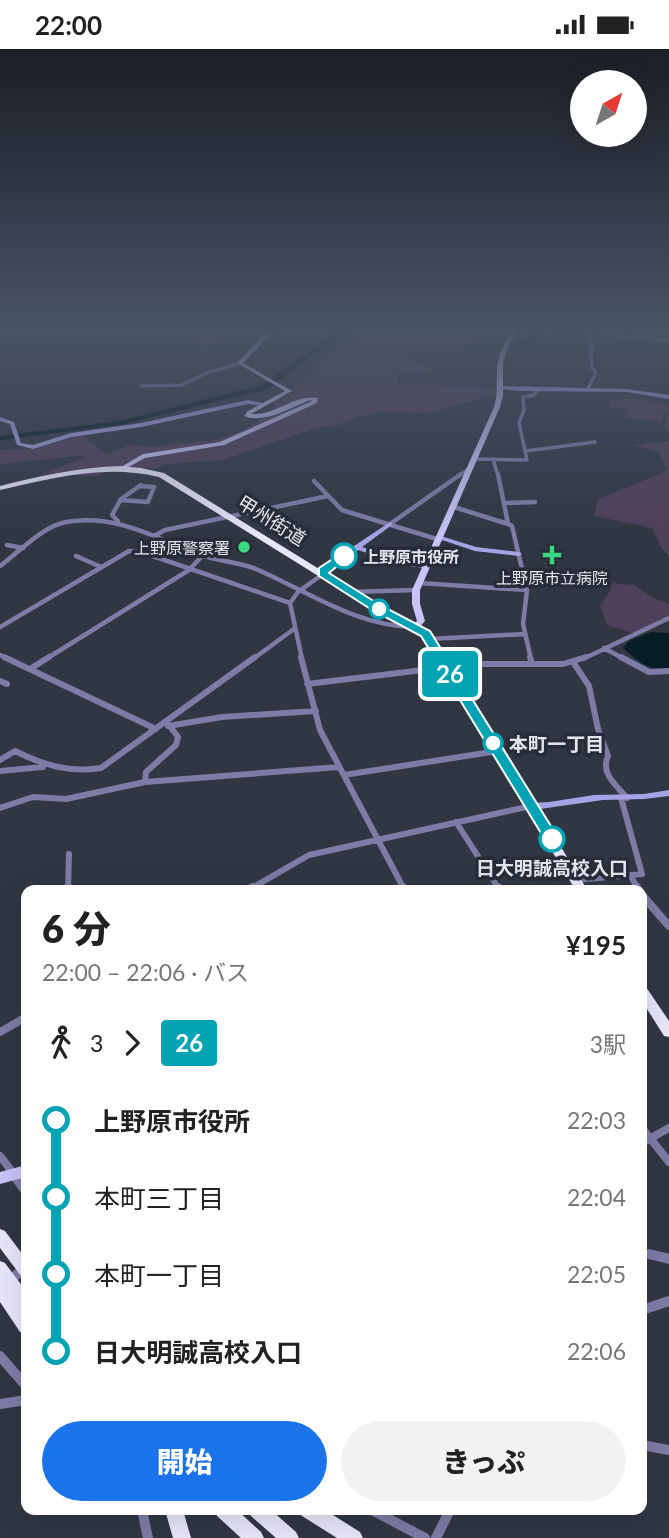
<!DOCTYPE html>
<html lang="ja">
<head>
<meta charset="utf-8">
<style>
	body { margin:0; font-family:Lato,"Noto Sans JP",sans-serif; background:#f2f2f2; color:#222; height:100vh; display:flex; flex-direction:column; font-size:26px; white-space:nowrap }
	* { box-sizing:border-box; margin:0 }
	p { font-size:23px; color:#767676 }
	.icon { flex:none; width:38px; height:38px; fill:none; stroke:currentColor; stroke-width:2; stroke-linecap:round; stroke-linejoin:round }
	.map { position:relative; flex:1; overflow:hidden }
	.panel { position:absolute; left:21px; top:836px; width:626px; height:630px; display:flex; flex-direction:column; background:#fff; border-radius:14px; box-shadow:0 7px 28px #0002 }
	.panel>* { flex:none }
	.badge { padding:0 14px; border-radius:5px; font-size:24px; line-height:46px }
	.needle { width:46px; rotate:39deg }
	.buttons { position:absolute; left:570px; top:21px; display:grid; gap:14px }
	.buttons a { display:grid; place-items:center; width:77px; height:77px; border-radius:50%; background:#fff; box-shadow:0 7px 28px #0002; font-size:35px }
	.map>.badge { position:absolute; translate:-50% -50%; box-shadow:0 0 0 4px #fff }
	.legs { display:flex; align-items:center; gap:10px; height:77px; padding:0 21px; font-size:23px }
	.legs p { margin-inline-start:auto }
	.overview { display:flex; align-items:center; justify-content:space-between; height:119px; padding:0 21px }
	h1 { font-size:38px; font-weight:800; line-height:52px }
	.primary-button { display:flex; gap:14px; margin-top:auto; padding:14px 21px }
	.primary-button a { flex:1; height:80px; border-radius:42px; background:#1a73e8; color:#fff; font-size:28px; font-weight:800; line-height:80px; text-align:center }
	.primary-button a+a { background:#f2f2f2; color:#222 }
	ul { padding:0 21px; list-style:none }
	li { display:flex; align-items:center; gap:24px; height:77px; font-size:26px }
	li i { display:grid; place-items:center; width:10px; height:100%; margin:0 9px; background:currentColor }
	li i::after { content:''; width:18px; height:18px; margin:-9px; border:5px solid; border-radius:50%; background:#fff }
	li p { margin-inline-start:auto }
	li:first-child i { background:linear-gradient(#0000 50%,currentColor 0) }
	li:last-child i { background:linear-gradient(currentColor 50%,#0000 0) }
	.status { display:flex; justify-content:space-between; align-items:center; height:49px; padding:0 35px; background:#fff; direction:ltr }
	.status svg { height:19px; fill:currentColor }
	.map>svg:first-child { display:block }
	.green { fill:#4f405c }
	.water { fill:#051d24 }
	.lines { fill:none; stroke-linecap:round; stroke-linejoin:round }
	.stream { stroke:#051d24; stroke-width:2 }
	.river { fill:#051d24; fill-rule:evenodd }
	.street-far4 { stroke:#7d7ca6; stroke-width:3.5 }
	.street-far3 { stroke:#7d7ca6; stroke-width:4.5 }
	.street-far2 { stroke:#7d7ca6; stroke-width:6 }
	.street-far1 { stroke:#7d7ca6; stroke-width:8 }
	.street { stroke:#7d7ca6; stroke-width:10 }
	.secondary { fill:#a5a2e5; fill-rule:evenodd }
	.primary { fill:#c6c4f8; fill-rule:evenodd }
	.highway { fill:#e6e5fa; fill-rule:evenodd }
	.line-1 { fill:#00a3b4; stroke:#fff; stroke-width:2 }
	.poi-dot { fill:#39d87f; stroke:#262d39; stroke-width:2.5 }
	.stop-1-dot { fill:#fff; stroke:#00a3b4; stroke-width:3.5 }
	.labels { text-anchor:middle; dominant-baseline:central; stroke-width:7; stroke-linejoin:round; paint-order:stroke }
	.far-poi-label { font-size:16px; fill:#e1e5ed; stroke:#262d39; text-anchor:end }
	.far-stop-label { font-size:16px; font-weight:bold; fill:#e1e5ed; stroke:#262d39; text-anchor:start }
	.street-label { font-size:19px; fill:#e1e5ed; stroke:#262d39 }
	.stop-label { font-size:19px; font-weight:bold; fill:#e1e5ed; stroke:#262d39; text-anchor:start }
</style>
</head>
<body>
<div class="status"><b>22:00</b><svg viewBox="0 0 49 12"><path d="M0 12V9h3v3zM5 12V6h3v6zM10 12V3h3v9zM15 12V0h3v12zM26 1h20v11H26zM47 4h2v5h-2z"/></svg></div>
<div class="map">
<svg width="669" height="1489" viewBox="0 0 669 1489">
	<rect width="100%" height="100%" fill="#303743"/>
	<path class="green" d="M197,280H251L252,283L232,290L222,289L204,300Z
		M368,280L516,281L512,286L489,284L457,300L410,306L414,313L429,314L432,323L398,325V335L495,338L496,345L428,364L378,363L357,368L339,376L318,378L223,411L167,415L154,420L116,417L96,427L44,424L84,409L79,407L0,415V401L33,400L82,387L107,405L130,396L149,398L216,391L243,381L275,363L274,353L291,344L323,311Z
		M612,350H641L669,356V383L664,380L668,362H661L664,364L661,373L622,368L628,360L609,358Z
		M669,392V507L662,500L652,479L594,467L598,450L667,422L659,403L633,396Z
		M612,534L634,536L651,548L669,555V569L633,584L607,576L600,557L610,542Z"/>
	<path class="water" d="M651,583L669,584V619C648,622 639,613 623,599L629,592Z"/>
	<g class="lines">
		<path class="stream" d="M511,293L529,294L536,286L535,280"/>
		<path class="river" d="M346,280H354L320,300L268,340L120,376L0,391V387L120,372L262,336L315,298Z"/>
		<path class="street-far4" d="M560,280H593
			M599,280L610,286L669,291
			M141,337L181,336L207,324L240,314
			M588,339L596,324L592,319L590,281
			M526,402L595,393
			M476,410L527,411L519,374L524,361L523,348L534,346L537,342
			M493,410L498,427
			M459,427L471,418"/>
		<path class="street-far3" d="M498,425L508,475L512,477L527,541L523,575L531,610
			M314,432L342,461L440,491
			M120,451L148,453L154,438L139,437
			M505,454L535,453
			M454,458L508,475
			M118,472L112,466L121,450L141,436
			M390,475L461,425
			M154,487L165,481L328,447
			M7,496L23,499
			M76,507L101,518
			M0,517C19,503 43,477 66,473C113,465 152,486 194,504C214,512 237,512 256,520C307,542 357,578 415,578
			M419,534L527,541
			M350,543L416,541
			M0,578L129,502L144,504L290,554
			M429,590L525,585
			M604,599L624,610
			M0,606L8,610
			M46,610L189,521L202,507
			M253,610L294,580
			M302,610L290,554L298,543L323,525
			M583,610L669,569"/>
		<path class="street-far2" d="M4,608L156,680
			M301,608L320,681L404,840
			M530,608L532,615
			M621,608L649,623L669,622
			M573,613L589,637L598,680L608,707C600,724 616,736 627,749
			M30,620L49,608
			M0,632L7,635
			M307,635L473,615H563L586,608
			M168,677L222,668L316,662
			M0,711L15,702C43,716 69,724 101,719L255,608
			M0,722L43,718
			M344,726L498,702
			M145,733L339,718
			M0,759L33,748L66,750L145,733L146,723L176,696L178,688L169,676
			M456,773L499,840
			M630,826L638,840
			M576,831L642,825L621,749
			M68,840L69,805
			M250,840L309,806L531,757"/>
		<path class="street-far1" d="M403,838L405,842
			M498,838L501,842
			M637,838L639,842
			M68,842V838
			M246,842L253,838
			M642,846L669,877
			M0,983L26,968
			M642,1079L669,1113
			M642,1094L669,1079
			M0,1107L16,1128"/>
		<path class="street" d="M14,1126L26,1142
			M649,1205L669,1210
			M0,1238L26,1219
			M642,1261L669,1252
			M0,1307L26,1337
			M0,1355L26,1351
			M642,1396L669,1401
			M142,1461L148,1489
			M372,1461L425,1489
			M436,1489L450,1461"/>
		<path class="secondary" d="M502,337L627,340L669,346V350L627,343L523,342L500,340V338Z
			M248,351L267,355L264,357L248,355L141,378L72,388L33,400L17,396L10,375L0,372V368L14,373L21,394L33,396L71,384L141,374Z
			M390,473L392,474V476L362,498L408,513L428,518V520L404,516L358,501L326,523L325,526H321V521L354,497Z
			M441,487L476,498L519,503L522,505L519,507L475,502L439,490L438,489Z
			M669,741V747L644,750L603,751L540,760H531L527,757L531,754L549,753L594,746L644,745Z"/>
		<path class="primary" d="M270,280H276L243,314L292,342L251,365C275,367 295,345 318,349L317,354L224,396L145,409L125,420H121V418L143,405L220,393L312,352L310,351C290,359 264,375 244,367L248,362L285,342L237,314Z
			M513,280H519L508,298L503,313V347L500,358L420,541V555L425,572L418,580H412L411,578L417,572L412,555V541L494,358C498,346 496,336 497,323C497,307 505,294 513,280Z
			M26,1116V1128L0,1135V1123Z"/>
		<path class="highway" d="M121,417L141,419L164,424L379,557L423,578L433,590L588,842H576L425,591L417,582L373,561L159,428C104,415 53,429 0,441V437C40,427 79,418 121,417Z
			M642,936L646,938L669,972V988L664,987L642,952Z
			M0,1180L5,1182L26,1210V1229L21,1227L0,1199Z
			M0,1212L5,1214L26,1242V1261L23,1260L26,1265V1286L20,1283L0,1253Z
			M165,1461H183L191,1489H173Z
			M214,1461H237L261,1483L264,1489H241L217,1467Z
			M248,1461H271L296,1483L299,1489H276L251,1467Z
			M299,1461H325L360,1483L363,1489H337L302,1467Z"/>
	</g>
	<linearGradient id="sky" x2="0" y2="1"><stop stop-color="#1a1e25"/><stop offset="0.57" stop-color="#485366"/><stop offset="1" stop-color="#485366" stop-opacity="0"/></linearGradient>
	<rect width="669" height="488" fill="url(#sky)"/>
	<path class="line-1" d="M340,505L349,507L329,524L380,556L430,582L559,790L557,794H547L421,587L372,561L319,527V519Z"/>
	<g class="poi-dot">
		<circle cx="244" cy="498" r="7"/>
		<path d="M548.5 495.5h7v7h7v7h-7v7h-7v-7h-7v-7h7z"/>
	</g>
	<g class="stop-1-dot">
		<circle cx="344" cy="507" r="12"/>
		<circle cx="379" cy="560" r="9"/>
		<circle cx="493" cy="694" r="9"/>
		<circle cx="552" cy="790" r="12"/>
	</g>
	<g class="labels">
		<g class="far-poi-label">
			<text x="230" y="498">上野原警察署</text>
			<text x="552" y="528" text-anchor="middle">上野原市立病院</text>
		</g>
		<g class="far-stop-label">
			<text x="363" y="507">上野原市役所</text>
		</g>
		<g class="street-label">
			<text transform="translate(272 471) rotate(32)">甲州街道</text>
		</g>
		<g class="stop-label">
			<text x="509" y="694">本町一丁目</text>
			<text x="552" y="818" text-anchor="middle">日大明誠高校入口</text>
		</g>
	</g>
</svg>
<div class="buttons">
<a><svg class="needle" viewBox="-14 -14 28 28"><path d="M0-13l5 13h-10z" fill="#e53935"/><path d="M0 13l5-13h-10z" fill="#767676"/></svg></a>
</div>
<b class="badge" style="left:450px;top:625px;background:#00a3b4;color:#fff">26</b>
<section class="panel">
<div class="overview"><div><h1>6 分</h1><p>22:00 – 22:06 · バス</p></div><b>¥195</b></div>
<div class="legs"><svg class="icon" aria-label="walk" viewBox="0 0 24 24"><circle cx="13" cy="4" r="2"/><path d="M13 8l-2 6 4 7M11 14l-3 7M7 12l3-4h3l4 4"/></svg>3<svg class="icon" aria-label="forward" viewBox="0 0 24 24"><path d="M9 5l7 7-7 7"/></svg><b class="badge" style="background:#00a3b4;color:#fff">26</b><p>3駅</p></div>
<ul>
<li><i style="color:#00a3b4"></i><b>上野原市役所</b><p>22:03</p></li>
<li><i style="color:#00a3b4"></i><span>本町三丁目</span><p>22:04</p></li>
<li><i style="color:#00a3b4"></i><span>本町一丁目</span><p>22:05</p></li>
<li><i style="color:#00a3b4"></i><b>日大明誠高校入口</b><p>22:06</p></li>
</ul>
<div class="primary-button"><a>開始</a><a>きっぷ</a></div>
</section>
</div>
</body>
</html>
